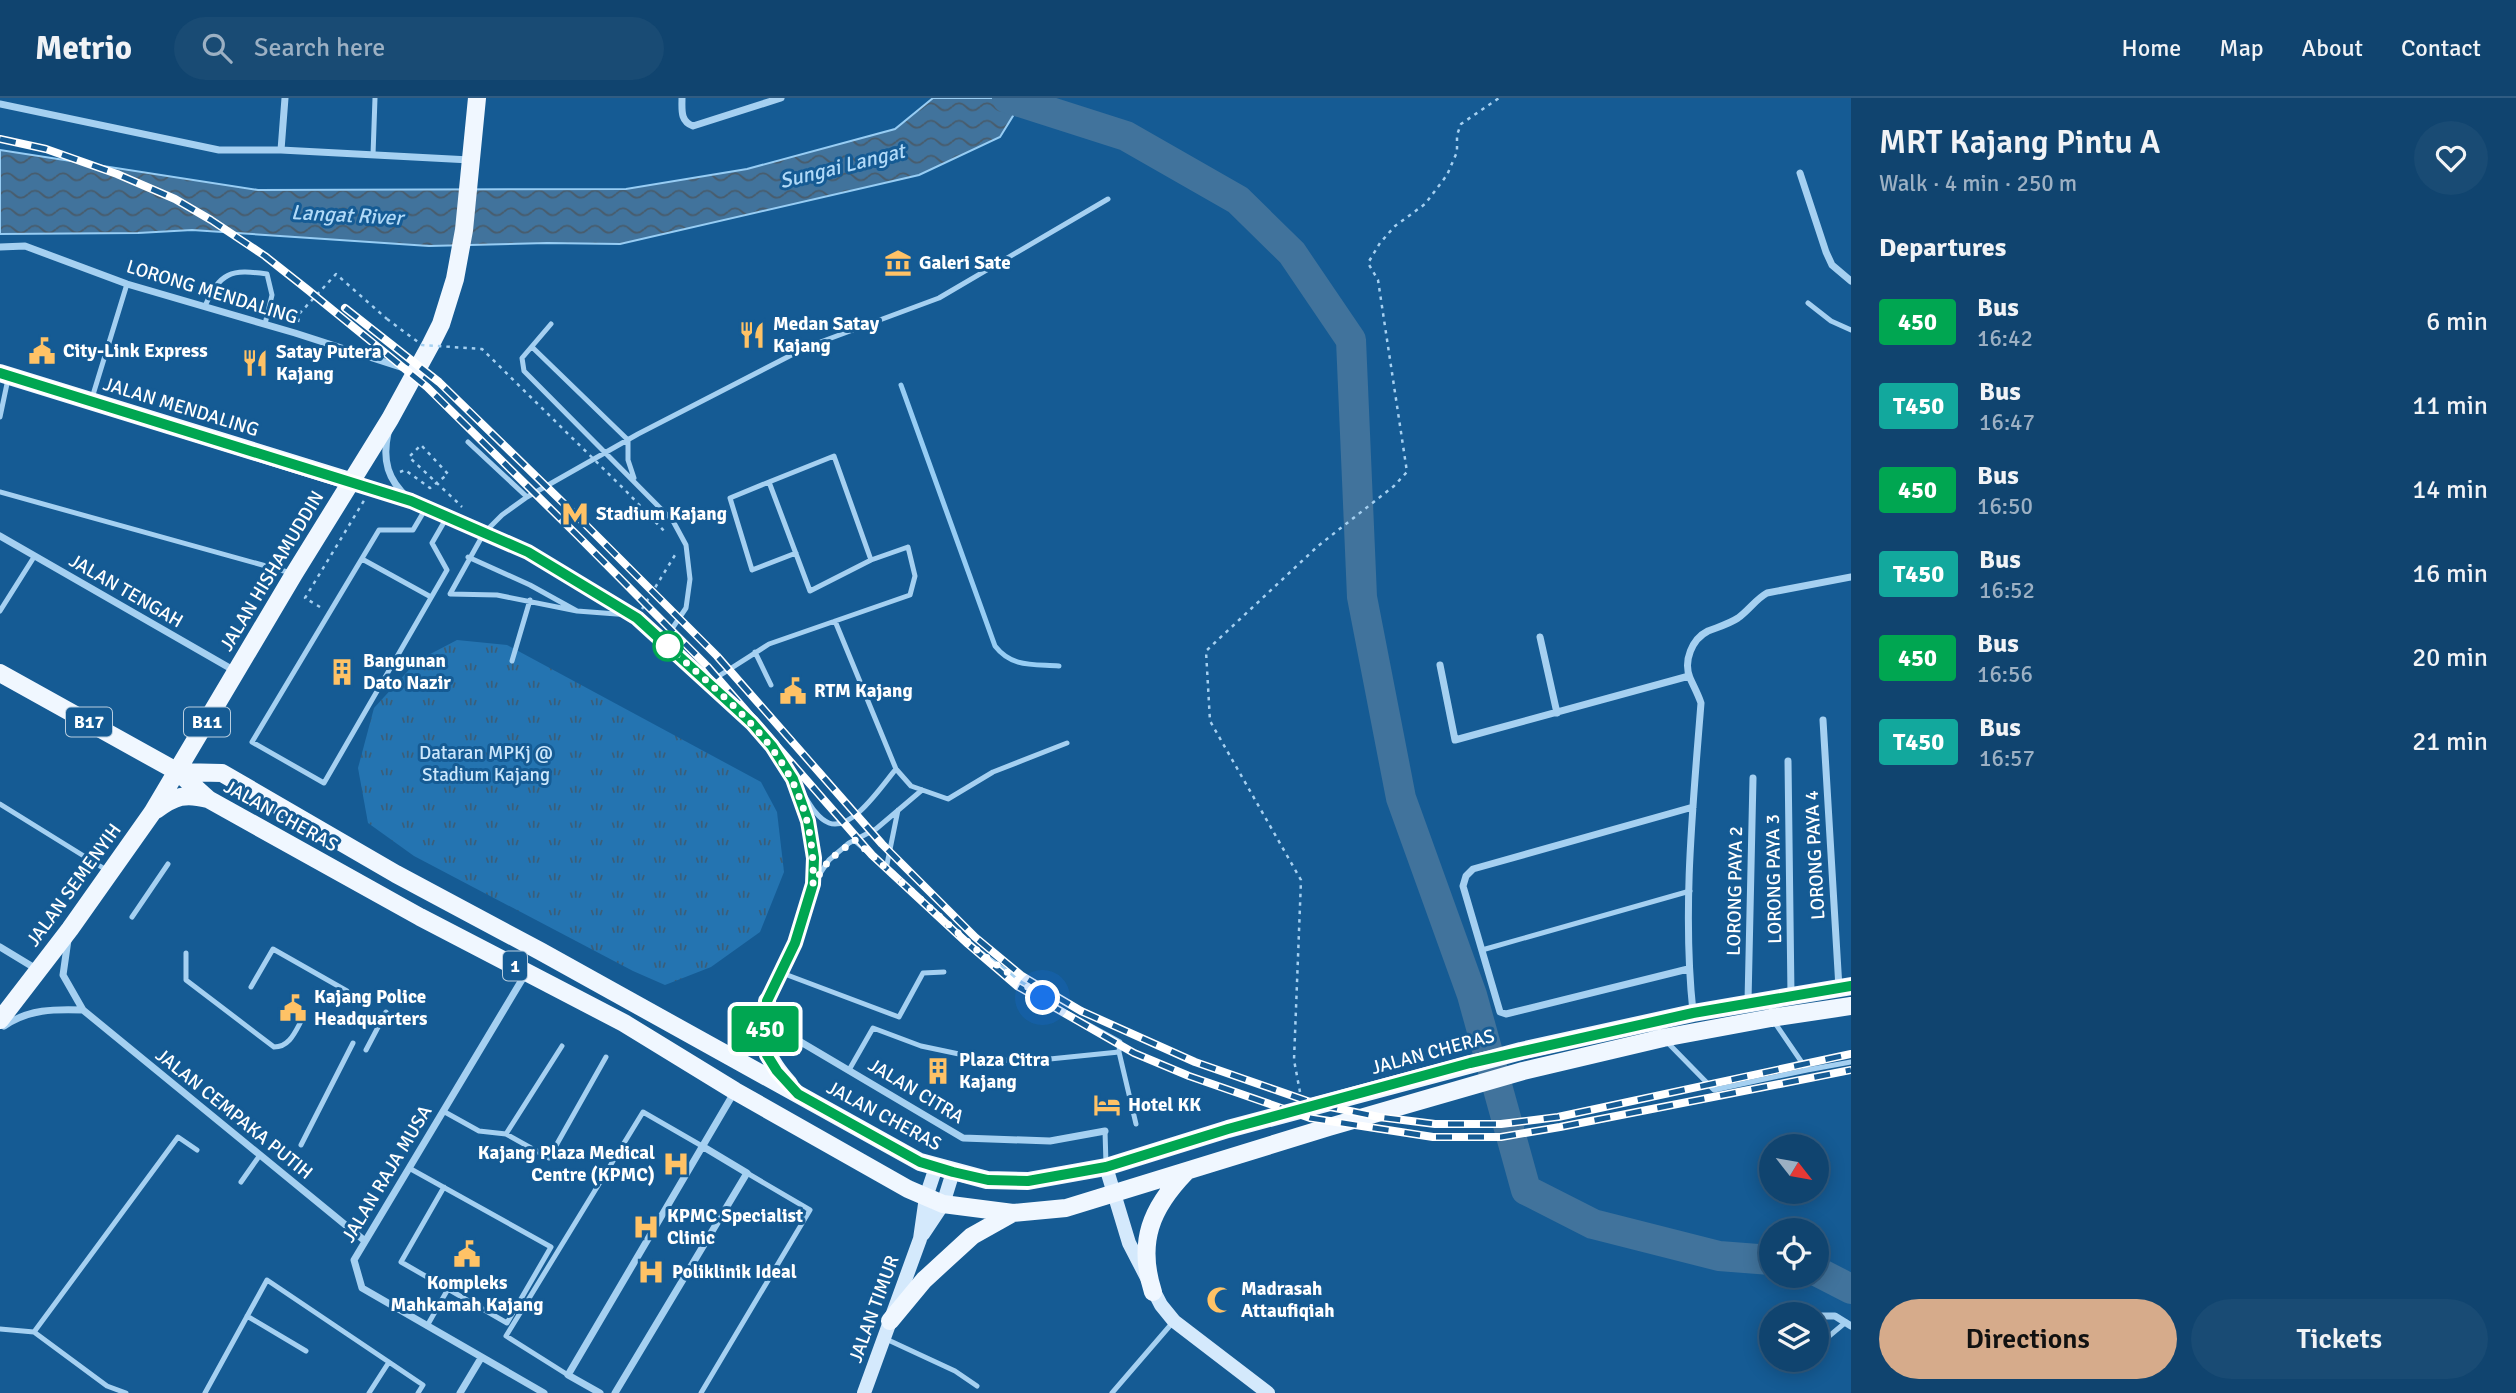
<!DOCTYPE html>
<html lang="en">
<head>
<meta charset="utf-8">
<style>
	body { margin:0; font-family:Signika,sans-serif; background:#194b74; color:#f1f3f6; height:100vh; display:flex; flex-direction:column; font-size:26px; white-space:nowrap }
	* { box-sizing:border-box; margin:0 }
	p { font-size:23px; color:#9cb0c3 }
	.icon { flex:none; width:38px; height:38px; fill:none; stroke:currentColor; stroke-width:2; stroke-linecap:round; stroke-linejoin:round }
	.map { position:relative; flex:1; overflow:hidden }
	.sheet { display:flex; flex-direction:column; background:#10446f; width:665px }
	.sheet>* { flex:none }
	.badge { padding:0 14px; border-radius:5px; font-size:24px; line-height:46px }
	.needle { width:46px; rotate:121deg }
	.tools { position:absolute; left:1759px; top:1036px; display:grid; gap:14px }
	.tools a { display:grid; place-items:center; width:70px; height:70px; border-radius:50%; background:#10446f; box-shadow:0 4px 18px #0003,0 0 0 2px #305c82; font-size:35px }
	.you { position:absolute; width:35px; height:35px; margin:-18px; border:5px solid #fff; border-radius:50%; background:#1a73e8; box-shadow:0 0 0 10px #1a73e833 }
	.map>.badge { position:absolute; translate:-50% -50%; box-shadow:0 0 0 4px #fff }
	h2 { padding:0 28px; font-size:26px; line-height:63px }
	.round { display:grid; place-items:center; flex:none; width:74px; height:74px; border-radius:37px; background:#194b74 }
	.summary { display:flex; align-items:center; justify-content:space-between; height:119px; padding:0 28px }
	h1 { font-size:33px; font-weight:600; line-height:52px }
	.button { display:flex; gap:14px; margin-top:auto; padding:14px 28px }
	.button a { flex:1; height:80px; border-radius:42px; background:#d6ab8b; color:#111; font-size:28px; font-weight:600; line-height:80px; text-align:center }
	.button a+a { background:#194b74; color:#f1f3f6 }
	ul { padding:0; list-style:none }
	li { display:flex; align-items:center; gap:21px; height:84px; padding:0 28px }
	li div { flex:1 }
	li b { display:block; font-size:26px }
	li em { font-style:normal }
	li .badge { min-width:77px; font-weight:700; text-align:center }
	header { display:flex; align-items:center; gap:42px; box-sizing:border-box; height:98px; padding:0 35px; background:#10446f; border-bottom:2px solid #305c82 }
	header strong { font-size:33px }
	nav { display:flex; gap:38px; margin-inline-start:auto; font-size:24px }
	.search { width:490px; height:63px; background:#194b74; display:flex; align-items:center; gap:18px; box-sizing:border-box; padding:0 24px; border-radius:38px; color:#9cb0c3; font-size:26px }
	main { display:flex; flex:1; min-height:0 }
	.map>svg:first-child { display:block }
	.park { fill:url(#park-tufts) }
	.water { fill:url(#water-waves); stroke:#97cdf4; stroke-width:2 }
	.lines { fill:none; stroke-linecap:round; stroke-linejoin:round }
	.stream { stroke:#97cdf4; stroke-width:5 }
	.river { stroke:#41739c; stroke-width:30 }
	.path { stroke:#a5d0f1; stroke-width:2.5; stroke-dasharray:3.5 5; stroke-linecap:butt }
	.service { stroke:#a5d0f1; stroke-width:5 }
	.minor { stroke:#a5d0f1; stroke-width:7 }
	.secondary { stroke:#d4e9fc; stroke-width:14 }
	.primary { stroke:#f0f7ff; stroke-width:18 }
	.rail-casing { stroke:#fff; stroke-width:8 }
	.rail { stroke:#155b94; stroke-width:5; stroke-dasharray:16; stroke-linecap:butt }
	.path-bridge { stroke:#a5d0f1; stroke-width:2.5; stroke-dasharray:3.5 5; stroke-linecap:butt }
	.line-casing { stroke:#fff; stroke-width:16 }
	.line { stroke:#00a651; stroke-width:10 }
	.walk { stroke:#fff; stroke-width:7; stroke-dasharray:0 12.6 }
	.stop-dot { fill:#fff; stroke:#00a651; stroke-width:3.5 }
	.labels { text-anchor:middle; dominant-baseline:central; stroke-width:6; stroke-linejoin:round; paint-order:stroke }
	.shield { fill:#155b94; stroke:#b9cedf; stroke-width:2 }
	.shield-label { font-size:18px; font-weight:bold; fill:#fff }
	.poi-label { font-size:19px; font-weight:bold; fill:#fff; stroke:#155b94; text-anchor:start }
	.street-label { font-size:19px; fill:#fff; stroke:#155b94 }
	.park-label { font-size:19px; fill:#cce7fc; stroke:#155b94 }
	.water-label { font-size:21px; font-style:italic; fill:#b1daf8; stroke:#155b94 }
</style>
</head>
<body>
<header>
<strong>Metrio</strong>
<div class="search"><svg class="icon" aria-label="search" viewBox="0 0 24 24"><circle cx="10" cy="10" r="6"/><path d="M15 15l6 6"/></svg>Search here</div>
<nav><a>Home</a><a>Map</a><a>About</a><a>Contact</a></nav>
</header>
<main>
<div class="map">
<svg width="1851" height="1295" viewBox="0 0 1851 1295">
	<defs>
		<pattern id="park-tufts" width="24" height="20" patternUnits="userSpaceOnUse" patternTransform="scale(1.75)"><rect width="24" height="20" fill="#2474b1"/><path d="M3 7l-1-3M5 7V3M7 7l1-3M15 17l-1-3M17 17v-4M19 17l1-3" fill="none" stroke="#3a5e79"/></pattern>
		<pattern id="water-waves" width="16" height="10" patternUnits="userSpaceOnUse" patternTransform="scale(1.75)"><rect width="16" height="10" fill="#41739c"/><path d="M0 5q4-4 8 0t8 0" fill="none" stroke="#485c6c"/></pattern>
	</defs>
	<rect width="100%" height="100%" fill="#155b94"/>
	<path class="park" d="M457,542L507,547L761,684L777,714L784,774L760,834L711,869L665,887L633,873L414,758L368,725L358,670L374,610L417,563Z"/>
	<path class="water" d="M933,0H1024L1000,39L919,77L620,146L547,145L429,148L192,132L138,135L0,136V52L258,92L626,91L747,71L895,31Z"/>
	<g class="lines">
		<path class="stream" d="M901,287L995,548C1012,570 1034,566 1059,568"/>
		<path class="river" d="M1007,0L1126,38L1238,102L1292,155L1351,242L1362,499L1401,700L1472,897L1526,1092L1593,1126L1719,1158L1771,1162
			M1816,1173L1851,1191"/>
		<path class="path" d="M298,224L300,215L336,176L387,221
			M400,374L405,372L430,390L448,376L421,347L409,359L456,403L462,409
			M626,393L666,435
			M320,509L305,500L365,401
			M642,511L675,457
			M1300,994L1294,962L1301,782L1210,623L1206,553L1318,448L1394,388L1407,374L1378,182L1368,165L1380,145L1395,128L1425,106L1447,77L1457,54V37L1461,26L1499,0"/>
		<path class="service" d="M373,57L375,0
			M1808,205L1831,223L1851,232
			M205,208C220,174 231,171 267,176L272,197L265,226
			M551,226L522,260L524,273L673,423L686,447L690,481L686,510L663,544
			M532,249L628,342V362L634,380
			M92,300L127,186
			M0,319L8,281
			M468,344L527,399
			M769,384L730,400L752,472L796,455
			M0,394L291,475
			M426,410L413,432H379L252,644L324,685L447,472L432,445L447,419
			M468,459L530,487L577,513L497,497L450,496L484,435L502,417L527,399L638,336L807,249L939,200L1108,101
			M362,461L431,499
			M0,513L34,459
			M577,513L630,517
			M835,523L896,671L911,688L948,701L993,674L1067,645
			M755,554L771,587
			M512,563L530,502
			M708,585L769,546L910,497L915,478L908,449L871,462L810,493L769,384L834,358L871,462
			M797,686C806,698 814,719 829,725C852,734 883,686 896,671
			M0,706L108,773
			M854,742L980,854L1054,908L1120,944L1119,954
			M886,771L898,712
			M813,786L829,762L849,745L876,731L922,692
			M132,819L168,766
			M1482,852L1690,793
			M186,855V882L274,949C291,949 296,931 304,918
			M782,875L899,919L923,875L944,874
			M251,889L273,851L347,893
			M1773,922L1807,972L1851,964
			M1667,944L1714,992L1807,972
			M366,952L386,914
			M849,972L873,930L921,948L959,956L1020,964L1119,954L1136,1026
			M443,1013L479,1033L506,1036L549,1060L606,959
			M1105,1033L1106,1066
			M506,1036L562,948
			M301,1047L353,945
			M409,1070L551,1149L507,1225L401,1164L444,1089
			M241,1084L260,1057
			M247,1218L306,1253
			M427,1228L448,1191
			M0,1231L34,1234L178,1039L197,1052
			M34,1234L107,1288L126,1295
			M886,1241L955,1273L977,1288
			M1816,1249L1846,1224
			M1794,1269L1802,1262
			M568,1277L506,1238L643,1014L702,1048
			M205,1295L267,1182L423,1287L418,1295
			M369,1295L389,1264
			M701,1295L810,1112L747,1075
			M1112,1295L1174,1223"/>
		<path class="minor" d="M682,0C682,12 680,23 693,28L781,0
			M0,6L219,52H281L470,62
			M281,52L285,0
			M1800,75L1826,154L1832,167L1851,183
			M0,149L25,148L127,186L295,235L416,274
			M388,335C382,363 388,382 408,400
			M352,384L411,403L528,454L633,517L752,625L772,648L793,681L808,723L814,760L813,786L807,810L795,845L768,902
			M0,438L235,573
			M1540,539L1557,615
			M1440,567L1455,642L1689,578
			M1823,622L1839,890
			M1788,663L1791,897
			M68,842L63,877L83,912L365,1143
			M0,849L38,872
			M1688,871L1506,916L1500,914L1463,788L1466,778L1473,771L1693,709
			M526,875L354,1162L362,1190L544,1295
			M1748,903L1753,680
			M1693,914C1682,812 1693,707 1701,605C1698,596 1694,589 1690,580C1683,563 1692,541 1708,533C1718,529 1729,526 1738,520C1749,512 1756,501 1767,495L1851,479
			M767,924L963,1040L1050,1043L1105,1033
			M4,928C29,911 54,911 83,912
			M735,960L760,915
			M1816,1218H1835L1851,1228
			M460,1295L481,1260
			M600,1295L568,1277L735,993
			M615,1295L747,1075L702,1048"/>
		<path class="secondary" d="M1106,1069L1129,1145L1161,1207L1174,1223L1268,1295
			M923,1136L943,1106L953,1074
			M864,1295L920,1141L926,1099L936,1069"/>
		<path class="primary" d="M0,275L350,383
			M0,575L178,674L208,701L420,819L624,925L735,993L908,1091L943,1106L1013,1115L1066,1110L1329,1029L1523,973L1663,940L1771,920L1851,908
			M178,674L222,675L396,776L540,853L920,1064L987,1082L1028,1083L1106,1069L1228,1031L1521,953L1693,915L1851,888
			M156,712C175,698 185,695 208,701
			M767,903C764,944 760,954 789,986
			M0,922L70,831L152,715L294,476L390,321L431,246L441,226L455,181L464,132L477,0
			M1153,1194C1137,1144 1151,1110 1186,1074
			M890,1223L924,1182L972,1138L1013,1115"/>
		<defs>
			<path id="rail" d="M0,41L46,51L117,76L175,101L211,122L265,158L308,192L427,289L576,436L707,568L872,757L968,846L1017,888L1134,955L1189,978L1310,1020L1433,1039H1501L1560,1029L1851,972
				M345,210L439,284L585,426L717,558L882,746L975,839L1022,878L1081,913L1195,964L1316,1006L1379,1019L1435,1026H1501L1558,1019L1851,956"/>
		</defs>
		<use href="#rail" class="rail-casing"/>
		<use href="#rail" class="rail"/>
		<path class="path-bridge" d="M387,221L422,247L482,251L626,393"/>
	</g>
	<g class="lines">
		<defs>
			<path id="line" d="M0,275L411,403L528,454L637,520L752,625L772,648L793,681L808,723L814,760L813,786L795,845L767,903L764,941L767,957L777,973L798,996L920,1064L953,1074L988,1082L1028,1083L1106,1069L1228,1031L1470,965L1693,915L1851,888"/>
		</defs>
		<use href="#line" class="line-casing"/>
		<use href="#line" class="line"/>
		<path class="walk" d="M668,548L663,544C743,617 817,666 813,786L829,762L855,742L979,854L1043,900"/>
	</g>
	<defs>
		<symbol id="museum-bare" viewBox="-9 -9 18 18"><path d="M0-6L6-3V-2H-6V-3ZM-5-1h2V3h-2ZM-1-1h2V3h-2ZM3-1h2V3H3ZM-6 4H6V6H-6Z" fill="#ffc266" stroke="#155b94" stroke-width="2.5" paint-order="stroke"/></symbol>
		<symbol id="restaurant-bare" viewBox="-9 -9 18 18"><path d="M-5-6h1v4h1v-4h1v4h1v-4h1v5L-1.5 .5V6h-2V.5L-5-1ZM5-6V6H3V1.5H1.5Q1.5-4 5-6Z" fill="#ffc266" stroke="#155b94" stroke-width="2.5" paint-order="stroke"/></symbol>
		<symbol id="civic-bare" viewBox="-9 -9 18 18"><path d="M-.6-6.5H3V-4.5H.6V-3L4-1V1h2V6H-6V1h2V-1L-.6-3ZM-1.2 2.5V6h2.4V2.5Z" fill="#ffc266" stroke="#155b94" stroke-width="2.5" paint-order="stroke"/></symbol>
		<symbol id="metro-bare" viewBox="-9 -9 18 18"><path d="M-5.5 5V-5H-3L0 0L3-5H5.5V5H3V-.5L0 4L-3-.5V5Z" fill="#ffc266" stroke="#155b94" stroke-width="2.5" paint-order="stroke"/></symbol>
		<symbol id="building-bare" viewBox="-9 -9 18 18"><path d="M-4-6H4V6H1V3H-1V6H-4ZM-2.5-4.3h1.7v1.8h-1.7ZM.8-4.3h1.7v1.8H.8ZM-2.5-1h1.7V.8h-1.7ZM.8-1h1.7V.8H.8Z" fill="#ffc266" stroke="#155b94" stroke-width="2.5" paint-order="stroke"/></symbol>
		<symbol id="hotel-bare" viewBox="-9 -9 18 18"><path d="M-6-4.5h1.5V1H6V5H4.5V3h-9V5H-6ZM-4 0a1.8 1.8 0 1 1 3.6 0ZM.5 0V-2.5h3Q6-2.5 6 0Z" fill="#ffc266" stroke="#155b94" stroke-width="2.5" paint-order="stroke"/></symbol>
		<symbol id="hospital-bare" viewBox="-9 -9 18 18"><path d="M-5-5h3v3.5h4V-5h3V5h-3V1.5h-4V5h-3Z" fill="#ffc266" stroke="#155b94" stroke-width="2.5" paint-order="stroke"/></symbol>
		<symbol id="mosque-bare" viewBox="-9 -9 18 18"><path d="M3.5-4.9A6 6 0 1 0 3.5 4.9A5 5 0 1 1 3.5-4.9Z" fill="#ffc266" stroke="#155b94" stroke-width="2.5" paint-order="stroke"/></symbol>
	</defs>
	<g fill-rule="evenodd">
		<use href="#museum-bare" x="879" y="146" width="38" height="38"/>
		<use href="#restaurant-bare" x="733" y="218" width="38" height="38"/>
		<use href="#civic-bare" x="23" y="234" width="38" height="38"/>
		<use href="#restaurant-bare" x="236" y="246" width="38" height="38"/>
		<use href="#metro-bare" x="556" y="397" width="38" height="38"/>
		<use href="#building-bare" x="323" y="555" width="38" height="38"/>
		<use href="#civic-bare" x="774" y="574" width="38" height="38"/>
		<use href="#civic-bare" x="274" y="891" width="38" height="38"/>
		<use href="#building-bare" x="919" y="954" width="38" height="38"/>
		<use href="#hotel-bare" x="1088" y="988" width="38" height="38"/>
		<use href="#hospital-bare" x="657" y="1047" width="38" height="38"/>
		<use href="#hospital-bare" x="627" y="1110" width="38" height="38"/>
		<use href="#civic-bare" x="448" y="1137" width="38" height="38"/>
		<use href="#hospital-bare" x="632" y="1155" width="38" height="38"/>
		<use href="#mosque-bare" x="1201" y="1183" width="38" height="38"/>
	</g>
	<circle class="stop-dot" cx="668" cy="548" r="14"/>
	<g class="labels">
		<g class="shield">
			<rect x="66" y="609.5" width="46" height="29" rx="5"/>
			<rect x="184" y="609.5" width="46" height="29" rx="5"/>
			<rect x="503" y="853.5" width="24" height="29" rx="5"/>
		</g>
		<g class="shield-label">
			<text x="89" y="624">B17</text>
			<text x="207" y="624">B11</text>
			<text x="515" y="868">1</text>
		</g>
		<g class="poi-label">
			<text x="919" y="165">Galeri Sate</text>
			<text x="773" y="226">Medan Satay<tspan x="773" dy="22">Kajang</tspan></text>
			<text x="63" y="253">City-Link Express</text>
			<text x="276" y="254">Satay Putera<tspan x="276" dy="22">Kajang</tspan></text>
			<text x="596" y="416">Stadium Kajang</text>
			<text x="363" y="563">Bangunan<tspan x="363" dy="22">Dato Nazir</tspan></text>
			<text x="814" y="593">RTM Kajang</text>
			<text x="314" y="899">Kajang Police<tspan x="314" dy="22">Headquarters</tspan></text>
			<text x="959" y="962">Plaza Citra<tspan x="959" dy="22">Kajang</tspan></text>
			<text x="1128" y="1007">Hotel KK</text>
			<text x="655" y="1055" text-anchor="end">Kajang Plaza Medical<tspan x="655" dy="22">Centre (KPMC)</tspan></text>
			<text x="667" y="1118">KPMC Specialist<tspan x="667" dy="22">Clinic</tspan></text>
			<text x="672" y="1174">Poliklinik Ideal</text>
			<text x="467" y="1185" text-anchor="middle">Kompleks<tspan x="467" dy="22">Mahkamah Kajang</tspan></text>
			<text x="1241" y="1191">Madrasah<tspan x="1241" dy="22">Attaufiqiah</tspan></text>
		</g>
		<g class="street-label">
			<text transform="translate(212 194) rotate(17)">LORONG MENDALING</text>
			<text transform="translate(181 309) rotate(17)">JALAN MENDALING</text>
			<text transform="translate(272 473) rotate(-59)">JALAN HISHAMUDDIN</text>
			<text transform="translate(126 493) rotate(30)">JALAN TENGAH</text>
			<text transform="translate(281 718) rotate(29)">JALAN CHERAS</text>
			<text transform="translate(1815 757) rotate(-93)">LORONG PAYA 4</text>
			<text transform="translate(1774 781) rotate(-91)">LORONG PAYA 3</text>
			<text transform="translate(74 787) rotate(-54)">JALAN SEMENYIH</text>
			<text transform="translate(1735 793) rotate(-89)">LORONG PAYA 2</text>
			<text transform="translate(1433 954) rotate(-15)">JALAN CHERAS</text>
			<text transform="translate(916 993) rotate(31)">JALAN CITRA</text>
			<text transform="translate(234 1016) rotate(39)">JALAN CEMPAKA PUTIH</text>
			<text transform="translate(884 1018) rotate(28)">JALAN CHERAS</text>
			<text transform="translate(387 1076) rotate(-59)">JALAN RAJA MUSA</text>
			<text transform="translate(874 1211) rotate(-70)">JALAN TIMUR</text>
		</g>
		<g class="park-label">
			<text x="486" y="655">Dataran MPKj @<tspan x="486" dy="22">Stadium Kajang</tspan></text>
		</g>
		<g class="water-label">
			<text transform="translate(842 68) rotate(-14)">Sungai Langat</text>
			<text transform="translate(347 117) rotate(3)">Langat River</text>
		</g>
	</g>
</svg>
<div class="tools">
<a><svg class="needle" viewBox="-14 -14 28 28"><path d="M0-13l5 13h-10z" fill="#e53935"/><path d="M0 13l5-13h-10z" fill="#9cb0c3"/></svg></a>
<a><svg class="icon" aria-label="locate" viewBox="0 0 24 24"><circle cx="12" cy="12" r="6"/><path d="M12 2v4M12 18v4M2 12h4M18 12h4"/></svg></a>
<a><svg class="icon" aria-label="layers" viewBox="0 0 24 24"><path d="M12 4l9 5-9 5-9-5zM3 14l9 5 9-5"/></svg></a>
</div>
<div class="you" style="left:1043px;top:900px"></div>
<b class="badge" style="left:765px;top:931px;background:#00a651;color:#fff">450</b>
</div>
<section class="sheet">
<div class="summary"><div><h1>MRT Kajang Pintu A</h1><p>Walk · 4 min · 250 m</p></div><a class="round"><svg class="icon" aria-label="heart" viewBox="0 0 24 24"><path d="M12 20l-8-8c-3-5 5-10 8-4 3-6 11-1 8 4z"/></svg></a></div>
<h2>Departures</h2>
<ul>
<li><span class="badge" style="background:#00a651;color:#fff">450</span><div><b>Bus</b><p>16:42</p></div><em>6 min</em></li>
<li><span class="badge" style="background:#12a89d;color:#fff">T450</span><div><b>Bus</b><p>16:47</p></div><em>11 min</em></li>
<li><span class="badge" style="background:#00a651;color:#fff">450</span><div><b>Bus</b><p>16:50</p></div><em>14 min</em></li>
<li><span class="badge" style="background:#12a89d;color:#fff">T450</span><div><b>Bus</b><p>16:52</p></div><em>16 min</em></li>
<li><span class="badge" style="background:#00a651;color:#fff">450</span><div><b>Bus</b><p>16:56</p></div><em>20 min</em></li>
<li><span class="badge" style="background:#12a89d;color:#fff">T450</span><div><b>Bus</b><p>16:57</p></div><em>21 min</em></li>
</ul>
<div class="button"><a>Directions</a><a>Tickets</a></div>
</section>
</main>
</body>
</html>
